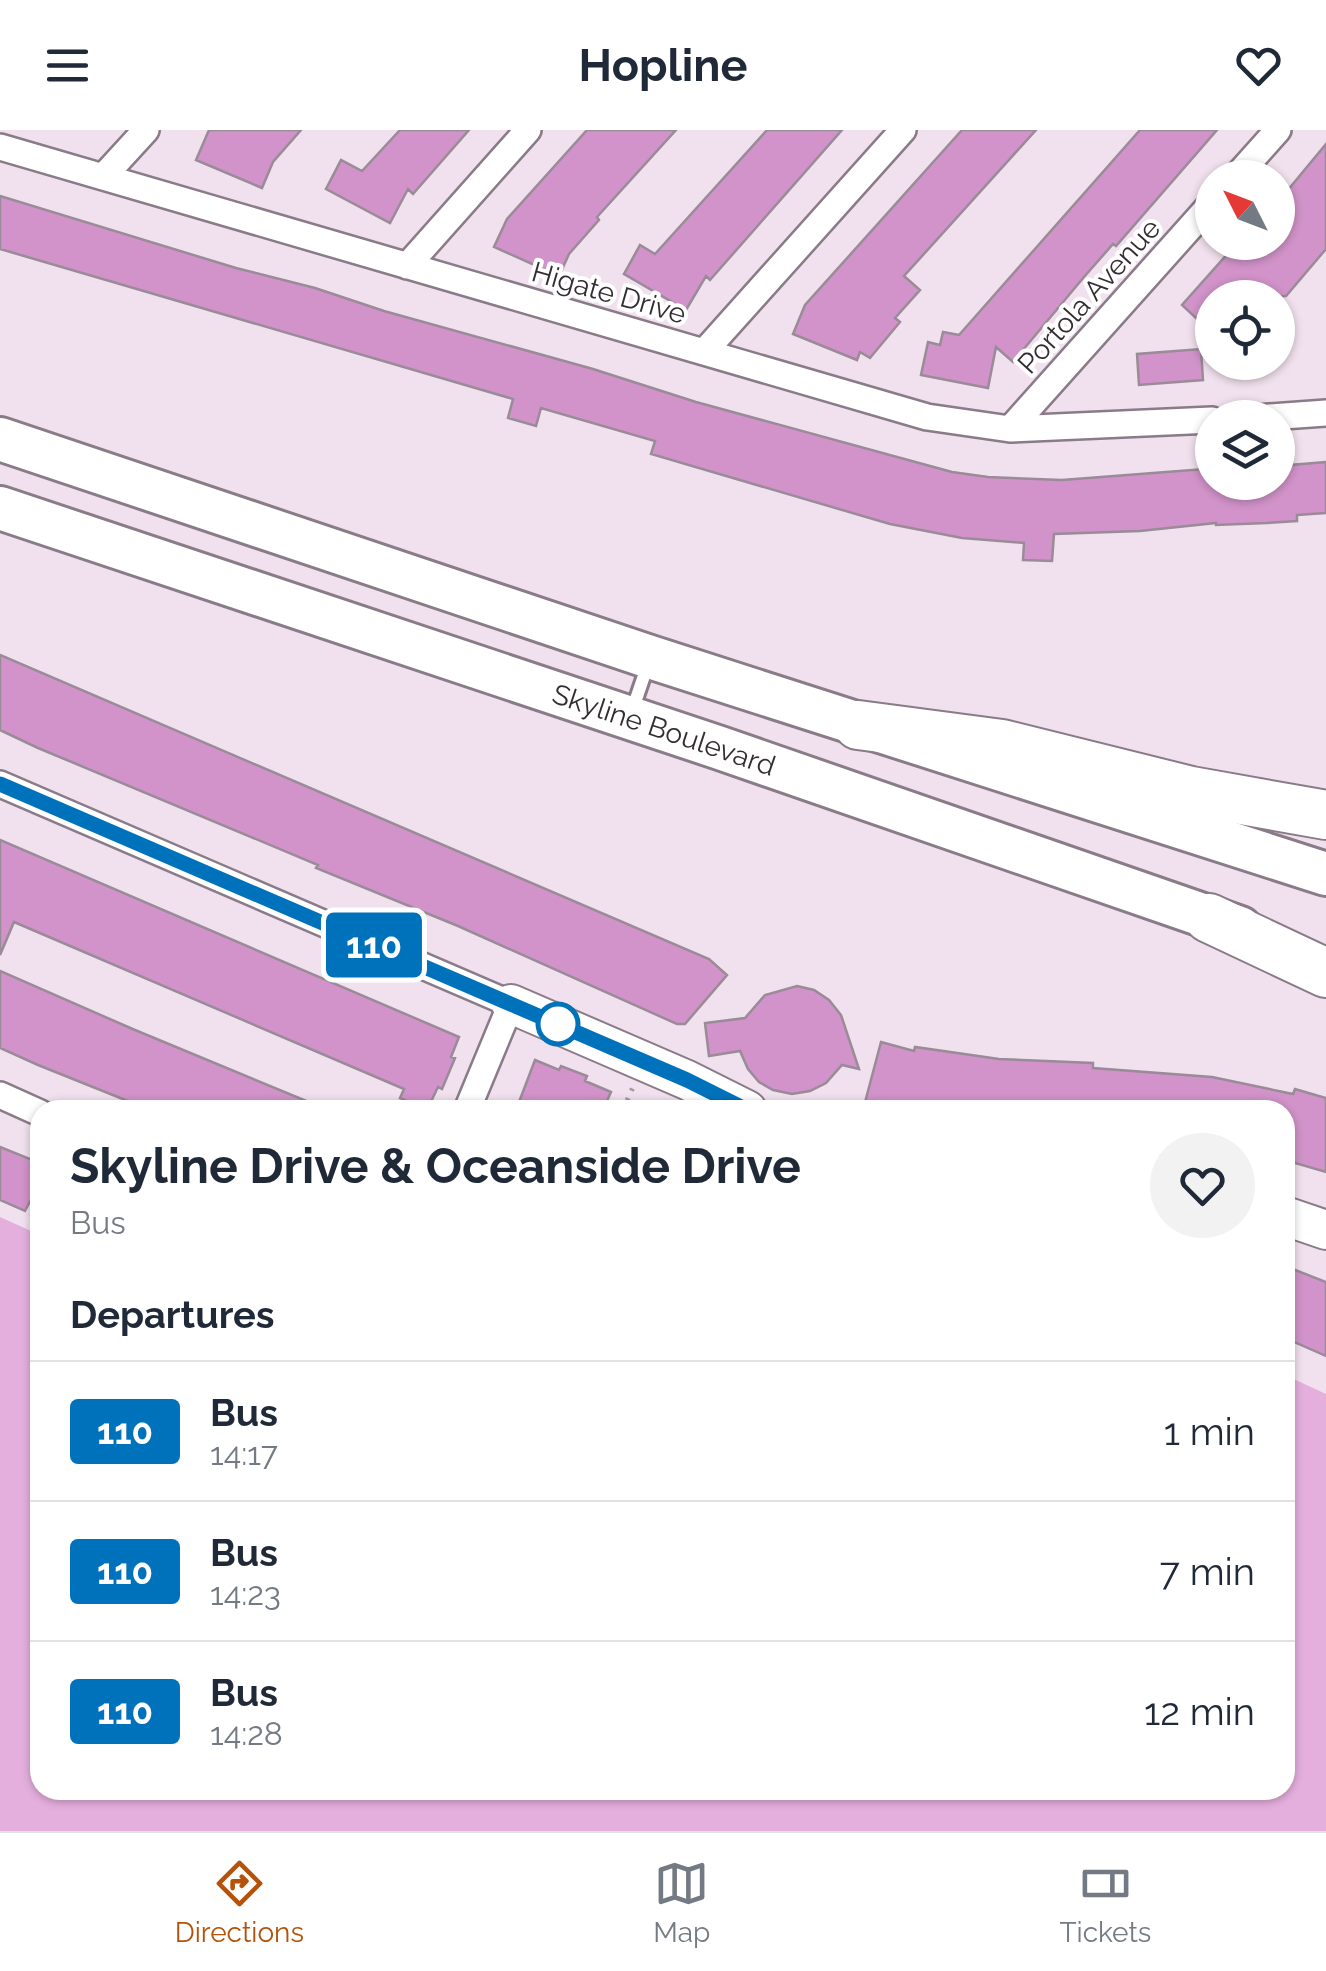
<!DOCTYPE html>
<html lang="en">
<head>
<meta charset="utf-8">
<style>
	body { margin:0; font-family:Raleway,sans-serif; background:#f2f2f3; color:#1f2937; height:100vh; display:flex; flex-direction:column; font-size:38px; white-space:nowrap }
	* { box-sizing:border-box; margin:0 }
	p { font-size:32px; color:#747a83 }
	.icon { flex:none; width:55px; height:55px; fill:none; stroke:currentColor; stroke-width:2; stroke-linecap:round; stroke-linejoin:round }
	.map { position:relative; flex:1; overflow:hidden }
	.details { position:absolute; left:30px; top:970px; width:1265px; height:700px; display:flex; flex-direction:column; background:#fff; border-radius:30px; box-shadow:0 2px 8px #0004 }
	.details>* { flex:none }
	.badge { padding:0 20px; border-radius:8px; font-size:35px; line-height:65px }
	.needle { width:65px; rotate:312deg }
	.controls { position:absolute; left:1195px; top:30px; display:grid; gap:20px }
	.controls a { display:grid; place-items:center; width:100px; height:100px; border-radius:50%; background:#fff; box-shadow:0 2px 8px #0004; font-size:50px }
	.map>.badge { position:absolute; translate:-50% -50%; box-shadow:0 0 0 5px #fff }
	h2 { padding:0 40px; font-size:38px; line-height:90px }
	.round { display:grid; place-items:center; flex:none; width:105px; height:105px; border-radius:52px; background:#f2f2f3 }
	.head { display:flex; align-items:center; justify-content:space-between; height:170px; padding:0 40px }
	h1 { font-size:48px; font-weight:700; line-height:75px }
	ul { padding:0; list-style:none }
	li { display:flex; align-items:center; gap:30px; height:140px; padding:0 40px; border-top:2px solid #e0e1e3 }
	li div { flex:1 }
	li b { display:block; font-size:38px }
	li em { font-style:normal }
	li .badge { min-width:110px; font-weight:700; text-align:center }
	header { display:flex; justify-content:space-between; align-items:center; height:130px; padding:0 40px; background:#fff; font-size:45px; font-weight:700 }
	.dock { display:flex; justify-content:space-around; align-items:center; height:140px; border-top:2px solid #e0e1e3; background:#fff; font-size:28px; color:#747a83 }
	.dock a { display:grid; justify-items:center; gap:5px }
	.dock .on { color:#b45309 }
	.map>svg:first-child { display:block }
	.green { fill:#e5afdd }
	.building { fill:#d193c9; stroke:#998b97; stroke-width:2.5 }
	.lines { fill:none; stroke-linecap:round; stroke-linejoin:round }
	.lane-casing { stroke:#897b87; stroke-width:18 }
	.street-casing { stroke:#897b87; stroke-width:30 }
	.secondary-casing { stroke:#897b87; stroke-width:42 }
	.primary-casing { stroke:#897b87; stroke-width:48 }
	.highway-casing { stroke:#897b87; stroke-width:52 }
	.path { stroke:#a498a2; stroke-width:5; stroke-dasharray:2.5 8; stroke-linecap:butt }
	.lane { stroke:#fff; stroke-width:12 }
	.street { stroke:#fff; stroke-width:25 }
	.secondary { stroke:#fff; stroke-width:38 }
	.primary { stroke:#fff; stroke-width:42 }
	.highway { stroke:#fff; stroke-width:48 }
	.line-casing { stroke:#fff; stroke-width:22 }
	.line { stroke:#0072bc; stroke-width:15 }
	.stop-dot { fill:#fff; stroke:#0072bc; stroke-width:5 }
	.labels { text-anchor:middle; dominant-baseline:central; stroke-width:8; stroke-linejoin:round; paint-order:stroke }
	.street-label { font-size:28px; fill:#332d32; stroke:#fff }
</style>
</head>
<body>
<header><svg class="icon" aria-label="menu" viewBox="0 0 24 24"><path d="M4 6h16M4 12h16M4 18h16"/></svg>Hopline<svg class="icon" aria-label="heart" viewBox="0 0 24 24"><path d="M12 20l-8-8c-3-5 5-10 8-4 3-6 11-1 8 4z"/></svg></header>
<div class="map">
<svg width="1326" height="1701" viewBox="0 0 1326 1701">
	<rect width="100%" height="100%" fill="#f1e1ee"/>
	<path class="green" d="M0,1087L40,1105V1660H1285V1245L1326,1264V1701H0Z"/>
	<path class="building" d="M209,0H301L273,32L262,58L196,30Z
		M400,0H469L413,64L408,59L390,93L326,59L341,30L362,41Z
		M587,0H676L597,87L599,90L569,124L559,146L494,117L507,89Z
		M767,0H842L710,150L706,146L686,180L624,144L640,115L655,124Z
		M962,0H1036L904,146L920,160L895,188L900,192L870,228L860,222L857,230L793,204L805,175Z
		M1140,0H1217L1116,116L1113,114L1084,147L1013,232L996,217L988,258L921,245L928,212L940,215L943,202L959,205Z
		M1326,14V119L1286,166L1212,168V203L1182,175L1238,112H1278V72Z
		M0,66L236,138L315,158L384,181L593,239L696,272L952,342L988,347L1062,350L1205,339L1212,340V352H1278V336L1326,332V383L1297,385V391L1267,393L1216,395V393L1140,401L1054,404L1052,431L1023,430L1024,413L962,408L890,394L651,324L655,311L541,278L536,296L508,288L513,269L0,119Z
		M1201,219L1203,250L1139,255L1137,224Z
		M0,525L709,829L727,845L685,894H677L458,796L316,738L318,735L38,618L0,600Z
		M0,710L459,907L451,927L455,928L442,959L438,957L427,980L400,968L404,959L14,792L0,825Z
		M0,841L135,900L328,980H150L38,935L0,918Z
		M797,856L814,860L829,870L841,885L859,939L842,935L826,953L810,961L792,964L773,960L759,952L748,939L740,921L709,926L705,893L745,888L765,865Z
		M881,912L914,921L915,917L999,929L1093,933V938L1212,947L1293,964L1295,959L1326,968V1042L1285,1030V980H879L864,976Z
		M535,930L559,940L561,936L587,946L585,951L611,962L603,980H516Z
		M0,1017L40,1033V1052L25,1081L0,1070Z
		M1285,1136L1326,1152V1226L1285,1208Z"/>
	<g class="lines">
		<defs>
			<path id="lane" d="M632,581L648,534"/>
			<path id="street" d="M0,17L927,287L1010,299L1212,290
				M103,47L146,0
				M1235,48L1278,0
				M407,136L528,0
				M704,222L903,0
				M1256,288L1326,283
				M1010,299L1212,73
				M0,654L511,874L467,980
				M0,965L40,983"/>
			<path id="secondary" d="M511,874L687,950L747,980
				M1285,1086L1326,1100"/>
			<g id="primary">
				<path d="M0,309L650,527L1326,744"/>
				<path id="s1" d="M0,378L720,618L1240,798"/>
			</g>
			<path id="highway" d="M858,595L1002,614L1191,661L1326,685
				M1209,788L1326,843"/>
		</defs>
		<use href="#lane" class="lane-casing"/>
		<use href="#street" class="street-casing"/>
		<use href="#secondary" class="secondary-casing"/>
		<use href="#primary" class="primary-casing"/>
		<use href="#highway" class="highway-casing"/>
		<path class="path" d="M623,980L633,957"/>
		<use href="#lane" class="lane"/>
		<use href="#street" class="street"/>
		<use href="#secondary" class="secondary"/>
		<use href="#primary" class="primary"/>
		<use href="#highway" class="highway"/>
	</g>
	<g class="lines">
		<defs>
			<path id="line" d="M0,654L687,950L747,980"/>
		</defs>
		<use href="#line" class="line-casing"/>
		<use href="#line" class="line"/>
	</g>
	<circle class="stop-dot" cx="558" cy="894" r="20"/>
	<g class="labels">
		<g class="street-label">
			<text transform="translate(609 163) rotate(16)">Higate Drive</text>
			<text transform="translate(1089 166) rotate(-48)">Portola Avenue</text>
			<text stroke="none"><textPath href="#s1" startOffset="700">Skyline Boulevard</textPath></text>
		</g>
	</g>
</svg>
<div class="controls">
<a><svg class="needle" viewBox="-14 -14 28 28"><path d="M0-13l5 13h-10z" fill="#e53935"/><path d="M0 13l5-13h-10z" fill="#747a83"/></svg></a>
<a><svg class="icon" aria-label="locate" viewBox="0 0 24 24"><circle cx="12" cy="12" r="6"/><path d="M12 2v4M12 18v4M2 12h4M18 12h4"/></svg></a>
<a><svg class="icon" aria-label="layers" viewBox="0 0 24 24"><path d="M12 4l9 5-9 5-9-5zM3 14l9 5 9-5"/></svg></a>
</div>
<b class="badge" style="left:374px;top:815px;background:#0072bc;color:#fff">110</b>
<section class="details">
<div class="head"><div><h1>Skyline Drive &amp; Oceanside Drive</h1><p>Bus</p></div><a class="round"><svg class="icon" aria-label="heart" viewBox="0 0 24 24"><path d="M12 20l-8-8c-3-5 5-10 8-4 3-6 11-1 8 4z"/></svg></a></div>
<h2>Departures</h2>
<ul>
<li><span class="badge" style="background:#0072bc;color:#fff">110</span><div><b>Bus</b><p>14:17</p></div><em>1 min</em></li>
<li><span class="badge" style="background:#0072bc;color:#fff">110</span><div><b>Bus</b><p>14:23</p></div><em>7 min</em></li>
<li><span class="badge" style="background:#0072bc;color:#fff">110</span><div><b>Bus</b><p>14:28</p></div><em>12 min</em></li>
</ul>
</section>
</div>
<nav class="dock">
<a class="on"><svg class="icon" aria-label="directions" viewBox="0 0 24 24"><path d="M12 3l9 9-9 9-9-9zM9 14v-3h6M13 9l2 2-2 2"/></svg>Directions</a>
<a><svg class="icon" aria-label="map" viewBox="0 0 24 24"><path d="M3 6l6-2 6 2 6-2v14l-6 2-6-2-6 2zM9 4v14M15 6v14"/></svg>Map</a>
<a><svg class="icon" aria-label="tickets" viewBox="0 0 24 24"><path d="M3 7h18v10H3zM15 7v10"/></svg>Tickets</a>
</nav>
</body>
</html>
